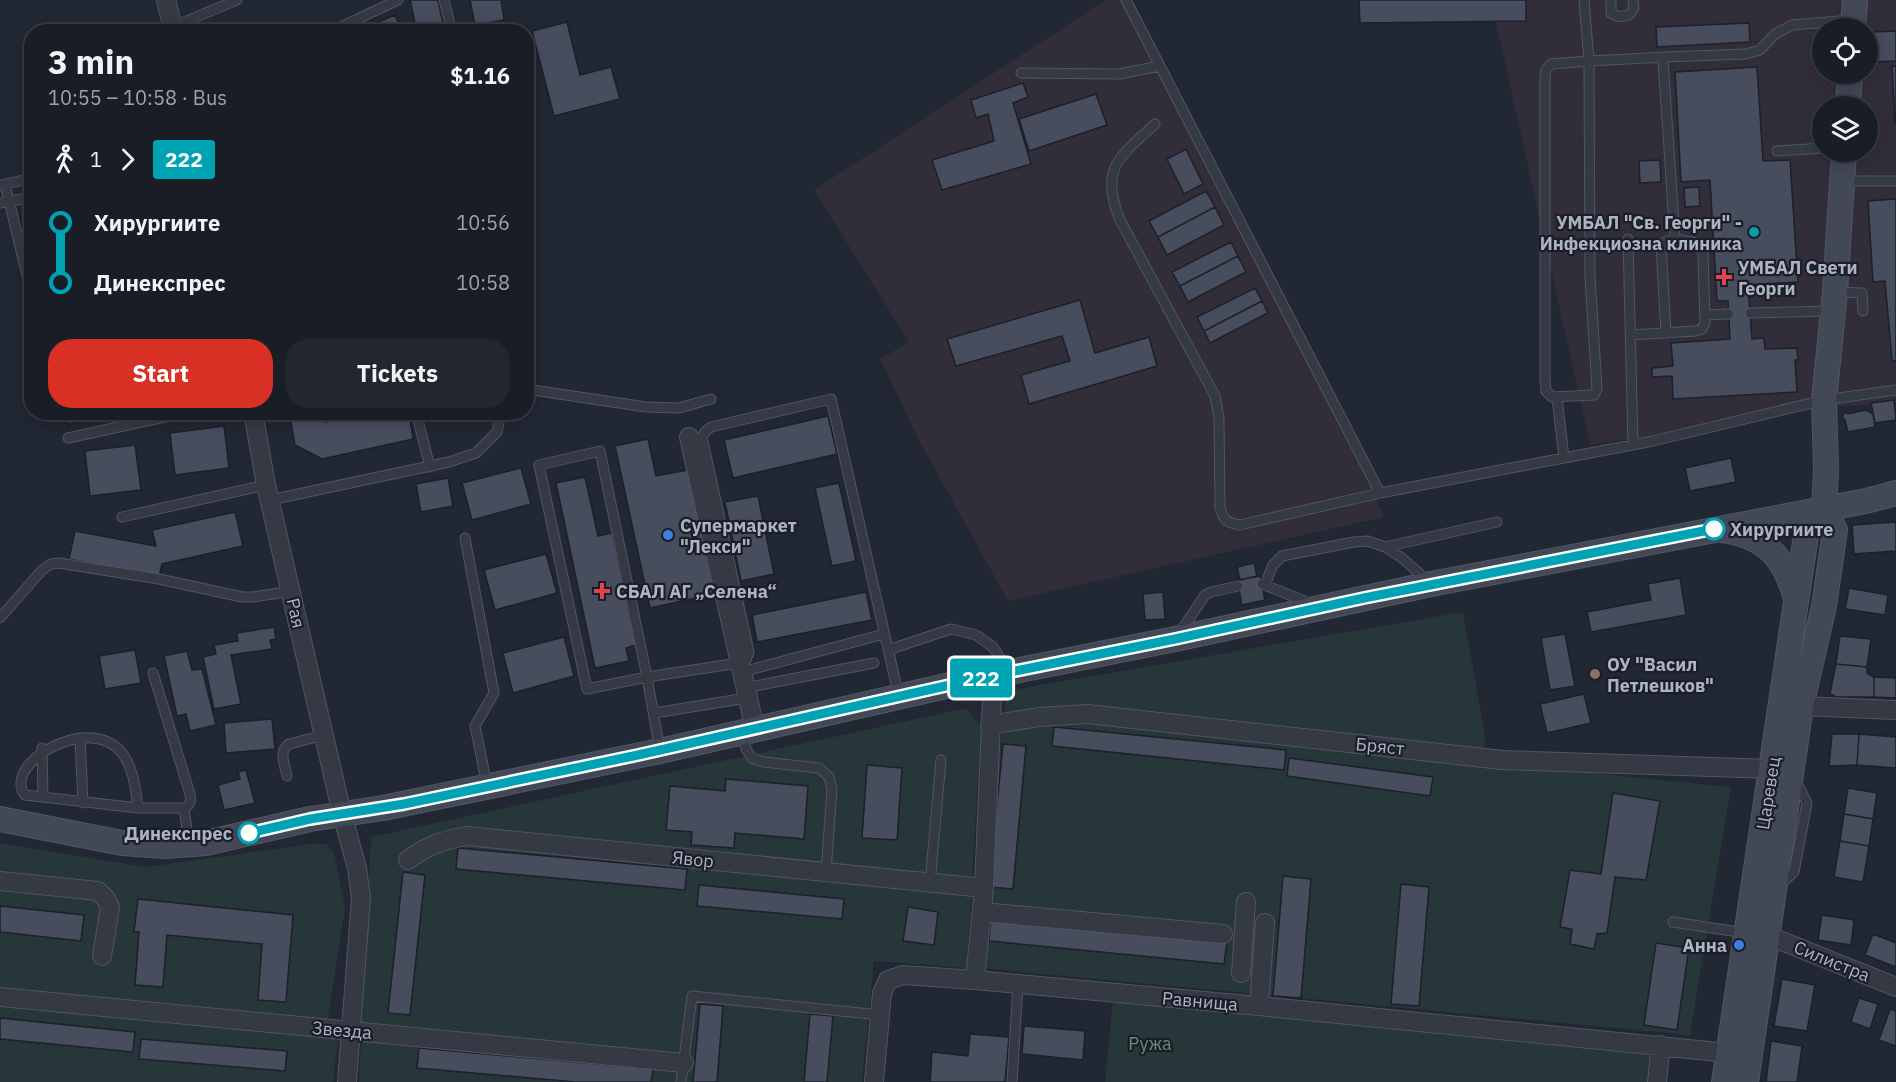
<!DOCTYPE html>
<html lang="en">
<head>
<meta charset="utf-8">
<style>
	body { margin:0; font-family:"IBM Plex Sans",sans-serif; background:#22262e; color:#f1f3f6; height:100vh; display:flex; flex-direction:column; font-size:22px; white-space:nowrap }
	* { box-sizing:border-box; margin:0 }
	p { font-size:20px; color:#9fa2a7 }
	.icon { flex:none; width:33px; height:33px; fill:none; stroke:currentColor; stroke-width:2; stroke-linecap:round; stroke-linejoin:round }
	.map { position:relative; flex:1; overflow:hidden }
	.details { position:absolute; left:24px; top:24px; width:510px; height:396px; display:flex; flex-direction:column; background:#191d26; border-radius:24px; box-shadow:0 3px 15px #0003,0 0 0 2px #373b43 }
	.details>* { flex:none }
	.badge { padding:0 12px; border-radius:4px; font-size:21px; line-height:39px }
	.controls { position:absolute; left:1812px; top:18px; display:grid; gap:12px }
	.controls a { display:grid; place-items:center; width:66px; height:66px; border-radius:50%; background:#191d26; box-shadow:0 3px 15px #0003,0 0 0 2px #373b43; font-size:30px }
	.map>.badge { position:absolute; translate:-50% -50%; box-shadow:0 0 0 3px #fff }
	.legs { display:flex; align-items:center; gap:9px; height:66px; padding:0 24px; font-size:20px }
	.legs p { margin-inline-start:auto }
	.headline { display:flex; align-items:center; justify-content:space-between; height:102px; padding:0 24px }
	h1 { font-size:33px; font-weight:800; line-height:45px }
	.button { display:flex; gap:12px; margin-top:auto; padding:12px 24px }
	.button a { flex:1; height:69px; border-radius:24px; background:#d93025; color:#fff; font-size:24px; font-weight:800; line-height:69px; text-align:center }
	.button a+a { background:#22262e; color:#f1f3f6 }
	ul { padding:0 24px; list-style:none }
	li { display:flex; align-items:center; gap:21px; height:60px; font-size:22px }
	li i { display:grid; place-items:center; width:9px; height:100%; margin:0 8px; background:currentColor }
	li i::after { content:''; width:15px; height:15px; margin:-8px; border:4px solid; border-radius:50%; background:#191d26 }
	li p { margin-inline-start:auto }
	li:first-child i { background:linear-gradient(#0000 50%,currentColor 0) }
	li:last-child i { background:linear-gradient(currentColor 50%,#0000 0) }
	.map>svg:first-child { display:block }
	.medical { fill:#312e39; fill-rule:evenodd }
	.green { fill:#273638 }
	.building { fill:#474d5d; stroke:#1b202a; stroke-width:1.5 }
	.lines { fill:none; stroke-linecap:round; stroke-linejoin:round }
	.lane-casing { stroke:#515662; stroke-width:11 }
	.street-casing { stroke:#515662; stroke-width:20 }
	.secondary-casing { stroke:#515662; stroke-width:26 }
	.lane { stroke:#343944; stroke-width:9 }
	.street { stroke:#343944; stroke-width:18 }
	.secondary { stroke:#424856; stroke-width:24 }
	.line-1-casing { stroke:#fff; stroke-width:14 }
	.line-1 { stroke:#00a3b4; stroke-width:9 }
	.culture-dot { fill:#0f9aa8; stroke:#1a1e28; stroke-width:2 }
	.health-dot { fill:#e0444e; stroke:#1a1e28; stroke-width:2 }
	.stop-1-dot { fill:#fff; stroke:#00a3b4; stroke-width:3 }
	.shop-dot { fill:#3f7fe0; stroke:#1a1e28; stroke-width:2 }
	.education-dot { fill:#8d6e63; stroke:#1a1e28; stroke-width:2 }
	.labels { text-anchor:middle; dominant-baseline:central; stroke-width:4.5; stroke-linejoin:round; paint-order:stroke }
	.poi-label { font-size:18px; font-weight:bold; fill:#aeb3c1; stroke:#1a1e28; text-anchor:start }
	.stop-label { font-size:18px; font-weight:bold; fill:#aeb3c1; stroke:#1a1e28; text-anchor:start }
	.street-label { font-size:18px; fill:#aeb3c1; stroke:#1a1e28 }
	.park-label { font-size:18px; fill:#688e75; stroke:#1a1e28 }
</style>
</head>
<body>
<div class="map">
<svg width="1896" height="1082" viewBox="0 0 1896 1082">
	<rect width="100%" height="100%" fill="#212733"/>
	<path class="medical" d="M1106,0H1121L1367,476L1384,517L1008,601L920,442L880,359L909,342L814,190Z
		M1491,0H1896V403L1830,407L1590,445ZM1822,28H1868V74H1822ZM1822,106H1868V152H1822Z"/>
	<path class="green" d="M1463,612L1485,735L1484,762L1731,787L1690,1035L980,968L1006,691Z
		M967,708L981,727L967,968L874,961L862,1082H359L371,837Z
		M0,843L146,867L318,843L327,845L334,852L345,908L325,1037L338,1039L333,1082H0Z
		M1113,1000L1654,1056L1651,1082H1105Z"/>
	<path class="building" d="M410,0H438L445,32H417Z
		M470,0H501L504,20L475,25Z
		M1359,0H1526V21L1360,23Z
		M395,15L402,32H355Z
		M567,22L580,75L611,67L620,99L554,116L532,31Z
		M1749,23L1750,42L1657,47L1656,27Z
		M1896,31V61L1872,62L1871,32Z
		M1892,66H1896V123H1895Z
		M1757,67L1763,161L1790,160L1798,282L1748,285L1752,339L1764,338L1765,349L1797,348L1798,360H1795L1797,392L1673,399L1672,376L1652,377V368L1673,366L1671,343L1730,339L1728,301H1717L1710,180L1681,182L1675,72Z
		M1023,83L1028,97L1013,103L1031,164L942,190L932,160L994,141L988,114L976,118L971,100Z
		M1096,94L1107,125L1029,151L1019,119Z
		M1186,149L1203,184L1184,194L1167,159Z
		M1660,160L1661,182L1640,183L1639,161Z
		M1699,187L1700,206L1685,207L1684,188Z
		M1206,191L1215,207L1158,237L1149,221Z
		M1896,199V361H1892L1885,281L1873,282L1868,201Z
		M1215,207L1224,225L1167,255L1158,237Z
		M1231,242L1238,256L1180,286L1172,272Z
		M1238,256L1246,272L1188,302L1180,286Z
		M1255,288L1262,301L1204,331L1197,317Z
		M1080,300L1095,353L1149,337L1157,366L1029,404L1021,375L1070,361L1062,336L956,366L947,339Z
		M1262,301L1268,313L1210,343L1204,331Z
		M1894,400L1896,420L1875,423L1871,403Z
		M1866,410L1873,414L1875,427L1848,432L1845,420L1842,417L1845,412L1848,414Z
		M66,412H104L105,416L68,424Z
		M289,412H324L326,422L386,412H409L413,439L322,459L295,445Z
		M828,416L837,454L733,478L724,440Z
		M224,426L229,468L175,475L170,433Z
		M648,439L656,476L688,470L715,594L650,608L615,446Z
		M135,445L141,490L90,496L85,451Z
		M1731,458L1736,482L1690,491L1685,468Z
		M521,468L531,504L472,520L462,483Z
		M585,477L598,536L612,533L636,645L626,648L629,661L595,668L556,483Z
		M448,478L453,506L421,512L416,484Z
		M839,483L856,561L832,566L815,488Z
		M758,496L774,574L741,581L725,502Z
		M235,512L243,546L162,564L159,577L69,559L75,531L156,546L152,530Z
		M1896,522V551L1854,554L1852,525Z
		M546,554L557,593L495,610L484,570Z
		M1254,563L1257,576L1240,580L1237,567Z
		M1260,576L1265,600L1242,605L1237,580Z
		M1680,578L1686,615L1591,632L1587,612L1651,600L1648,584Z
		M1849,588L1888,595L1885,615L1845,609Z
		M866,592L872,620L757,642L752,615Z
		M1163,592L1165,619L1145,620L1143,594Z
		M274,627L276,639L270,640L272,649L231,655L241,704L214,709L203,657L216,654L214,645L238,641L237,633Z
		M1565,634L1575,686L1550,690L1541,638Z
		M1840,636L1871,639L1867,667L1836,664Z
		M564,637L574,676L513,693L503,653Z
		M135,650L141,683L105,689L99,656Z
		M187,651L192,670L202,669L216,725L190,731L186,714L177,716L164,656Z
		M1836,664L1867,667V673L1874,677V697H1836L1830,693Z
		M1874,677L1896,678V698L1874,697Z
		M1584,694L1591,723L1547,733L1540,704Z
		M272,719L275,749L226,753L224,723Z
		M1054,727L1286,750L1284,770L1052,746Z
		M1832,734H1859L1857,765L1829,766Z
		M1859,734L1896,737V768L1857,765Z
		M1003,744L1026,746L1013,889L989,887Z
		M1289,758L1433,777L1430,796L1287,776Z
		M867,765L902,768L897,840L862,838Z
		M246,770L255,803L224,810L218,785L240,779L238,772Z
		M726,779L808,786L804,839L735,833L734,848L691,845L692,832L666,830L670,786L725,791Z
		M1848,788L1877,793L1873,819L1844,814Z
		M1613,793L1660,801L1646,880L1615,877L1607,933L1597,934L1594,949L1570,944L1572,929L1560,927L1570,870L1601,874Z
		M1844,814L1873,819L1869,846L1840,841Z
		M1840,841L1869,846L1863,882L1834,877Z
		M458,848L687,869L685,890L456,869Z
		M403,872L425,875L410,1015L388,1013Z
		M1283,876L1311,879L1301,998L1273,996Z
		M1401,884L1429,887L1419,1006L1391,1004Z
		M699,885L844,899L842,919L697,906Z
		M138,899L293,915L286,1002L258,1000L262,944L167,935L163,987L135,985L139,932H134Z
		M0,906L84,915L81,941L0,932Z
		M908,907L938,912L934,945L903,941Z
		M1822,915L1854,920L1851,945L1818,940Z
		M991,918L1227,941L1224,964L989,941Z
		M1873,934L1896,943V967L1865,955Z
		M1656,943L1689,948L1677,1030L1644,1025Z
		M1782,979L1815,985L1807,1031L1774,1026Z
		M1859,998L1878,1004L1870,1029L1851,1022Z
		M700,1004L723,1006L717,1082H693Z
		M1890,1009L1896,1011V1046L1879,1040Z
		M810,1014L833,1016L827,1082H804Z
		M0,1018L135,1032L133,1052L0,1039Z
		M1024,1026L1085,1031L1083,1060L1022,1054Z
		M970,1034L1009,1037L1005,1082H930L932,1052L968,1056Z
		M141,1039L287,1051L285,1071L139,1059Z
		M1771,1041L1802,1046L1797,1082H1766Z
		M419,1048L653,1069L651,1082H576L417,1068Z"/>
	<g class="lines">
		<defs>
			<path id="lane" d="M444,0L452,32
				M1126,0L1380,493
				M1584,0L1589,61L1666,57
				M1611,0V13C1618,18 1623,17 1630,14L1634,8L1633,0
				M172,27L237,0
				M330,32L398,0
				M1589,61L1590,278L1597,389L1594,395L1552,397L1546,391L1545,378V76L1546,70L1551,64Z
				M1021,73L1119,74L1160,66
				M1155,124C1119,157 1099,169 1120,220L1215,396L1219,419L1220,507C1223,520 1227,523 1240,525L1380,493L1653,441L1824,400L1896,390
				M1777,151L1822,148
				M1844,181H1896
				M5,184L28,280
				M2,185L32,178
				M0,203L32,197
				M1628,239L1633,445
				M1837,292L1862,293L1863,311
				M1750,313L1831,311
				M1705,315L1729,314
				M1666,333L1661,245L1666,241L1675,239
				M1631,335L1695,331L1702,329L1705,323L1703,254L1701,246L1693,242L1675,239L1663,60L1666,57L1746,54L1760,50L1775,34L1792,25L1851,20
				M526,389L646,407L679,408L711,399
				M1557,397L1564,458
				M416,412L430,467
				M68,438L188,412
				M270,500L449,462L476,453L497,432L501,412
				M122,517L266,485
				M465,538L494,693L475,726L487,785
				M1385,547L1497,522
				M1262,584L1312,604
				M1265,585L1273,565L1282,556L1354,542L1368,541L1385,547L1402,558L1429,582
				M0,618L42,570L51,564L59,563L159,579L242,597H253L291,591
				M1179,634L1205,595L1211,592L1238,586
				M888,650L951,629L976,635L993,647L1008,671
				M744,665L749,652L702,437L705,432L711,427L831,399L899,697
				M742,672L884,634
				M153,673L190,794C191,801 191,805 184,808L189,844
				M745,688L874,663
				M654,713L747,698
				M743,733L746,749L752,758L763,762L819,768L829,777L832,789L826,872
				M80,738L83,803
				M42,748L43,797
				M660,751L647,677L600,451L539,465L587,689L647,677L739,663
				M287,776C285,766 278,751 289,744L324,735
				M138,808L25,795C0,763 97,707 126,759C134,773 136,792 138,808H184
				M930,883L941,760
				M1779,886L1794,872L1807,803L1796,781
				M1673,922L1745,933
				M681,1082L692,996L880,1015
				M1012,1082L1018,984"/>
			<path id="street" d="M166,0L174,32
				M253,412L266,485L342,814L357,868L361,898L347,1082
				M689,437L755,729
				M990,676L992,698L984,888L975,980L1259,1006L1728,1053
				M1801,706L1896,710
				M990,725L1039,717L1087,714L1502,760L1772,769
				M408,860C428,845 443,840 467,836L984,888
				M0,881L98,891L106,899L110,907L102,956
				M982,912L1223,934
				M1767,935L1896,987
				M1241,973L1246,902
				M0,997L684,1063
				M1259,1006L1265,923
				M874,1082L882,993L888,980L903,975L975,980
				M1657,1082L1661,1045"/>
			<path id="secondary" d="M1853,28L1855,0
				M1848,106L1850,74
				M1723,530C1766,536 1785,558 1796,599
				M0,819L122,843L165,846L206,843L310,819L383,808L660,751L990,676L1175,639L1431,584L1866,501L1896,493
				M1724,1082L1807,529L1824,509
				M1746,1082L1801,706L1824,606L1835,530L1824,509L1826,470L1824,400L1835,292L1844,152"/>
		</defs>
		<use href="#lane" class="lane-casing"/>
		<use href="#street" class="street-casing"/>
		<use href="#secondary" class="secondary-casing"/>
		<use href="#lane" class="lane"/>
		<use href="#street" class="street"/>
		<use href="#secondary" class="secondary"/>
	</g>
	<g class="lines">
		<defs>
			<path id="line-1" d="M249,833L310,819L404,804L638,755L990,676L1175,639L1364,598L1714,529"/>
		</defs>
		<use href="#line-1" class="line-1-casing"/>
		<use href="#line-1" class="line-1"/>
	</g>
	<circle class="culture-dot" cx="1754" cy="232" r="6"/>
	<g class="health-dot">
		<path d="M1721 268h6v6h6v6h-6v6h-6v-6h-6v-6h6z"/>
		<path d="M599 582h6v6h6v6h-6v6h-6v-6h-6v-6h6z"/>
	</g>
	<g class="stop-1-dot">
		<circle cx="1714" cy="529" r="10"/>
		<circle cx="249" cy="833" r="10"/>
	</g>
	<g class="shop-dot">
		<circle cx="668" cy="535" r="6"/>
		<circle cx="1739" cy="945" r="6"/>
	</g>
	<circle class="education-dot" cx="1595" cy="674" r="6"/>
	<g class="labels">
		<g class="poi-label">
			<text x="1742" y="222" text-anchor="end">УМБАЛ "Св. Георги" -<tspan x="1742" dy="21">Инфекциозна клиника</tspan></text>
			<text x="1738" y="267">УМБАЛ Свети<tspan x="1738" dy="21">Георги</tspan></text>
			<text x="680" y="525">Супермаркет<tspan x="680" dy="21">"Лекси"</tspan></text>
			<text x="616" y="591">СБАЛ АГ „Селена“</text>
			<text x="1607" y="664">ОУ "Васил<tspan x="1607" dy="21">Петлешков"</tspan></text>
			<text x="1727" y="945" text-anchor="end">Анна</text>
		</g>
		<g class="stop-label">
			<text x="1730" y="529">Хирургиите</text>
			<text x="232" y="833" text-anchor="end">Динекспрес</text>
		</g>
		<g class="street-label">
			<text transform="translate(296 613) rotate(77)">Рая</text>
			<text transform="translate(1380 746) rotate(6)">Бряст</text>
			<text transform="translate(1768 793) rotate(-81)">Царевец</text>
			<text transform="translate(693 859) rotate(6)">Явор</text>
			<text transform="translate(1832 961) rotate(22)">Силистра</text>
			<text transform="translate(1200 1001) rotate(5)">Равнища</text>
			<text transform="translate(342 1030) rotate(5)">Звезда</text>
		</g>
		<g class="park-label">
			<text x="1150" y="1043">Ружа</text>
		</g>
	</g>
</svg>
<div class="controls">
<a><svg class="icon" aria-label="locate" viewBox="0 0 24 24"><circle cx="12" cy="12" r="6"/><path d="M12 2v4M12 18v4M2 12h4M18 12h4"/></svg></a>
<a><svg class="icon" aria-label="layers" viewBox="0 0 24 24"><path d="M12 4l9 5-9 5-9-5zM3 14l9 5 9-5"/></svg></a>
</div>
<b class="badge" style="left:981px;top:678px;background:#00a3b4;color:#fff">222</b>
<section class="details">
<div class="headline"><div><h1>3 min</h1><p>10:55 – 10:58 · Bus</p></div><b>$1.16</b></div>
<div class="legs"><svg class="icon" aria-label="walk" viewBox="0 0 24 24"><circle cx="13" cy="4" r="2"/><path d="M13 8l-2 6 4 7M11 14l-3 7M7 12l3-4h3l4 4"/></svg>1<svg class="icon" aria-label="forward" viewBox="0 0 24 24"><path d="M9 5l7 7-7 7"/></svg><b class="badge" style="background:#00a3b4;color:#fff">222</b></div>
<ul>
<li><i style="color:#00a3b4"></i><b>Хирургиите</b><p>10:56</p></li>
<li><i style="color:#00a3b4"></i><b>Динекспрес</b><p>10:58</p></li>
</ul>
<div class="button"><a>Start</a><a>Tickets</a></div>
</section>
</div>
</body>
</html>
